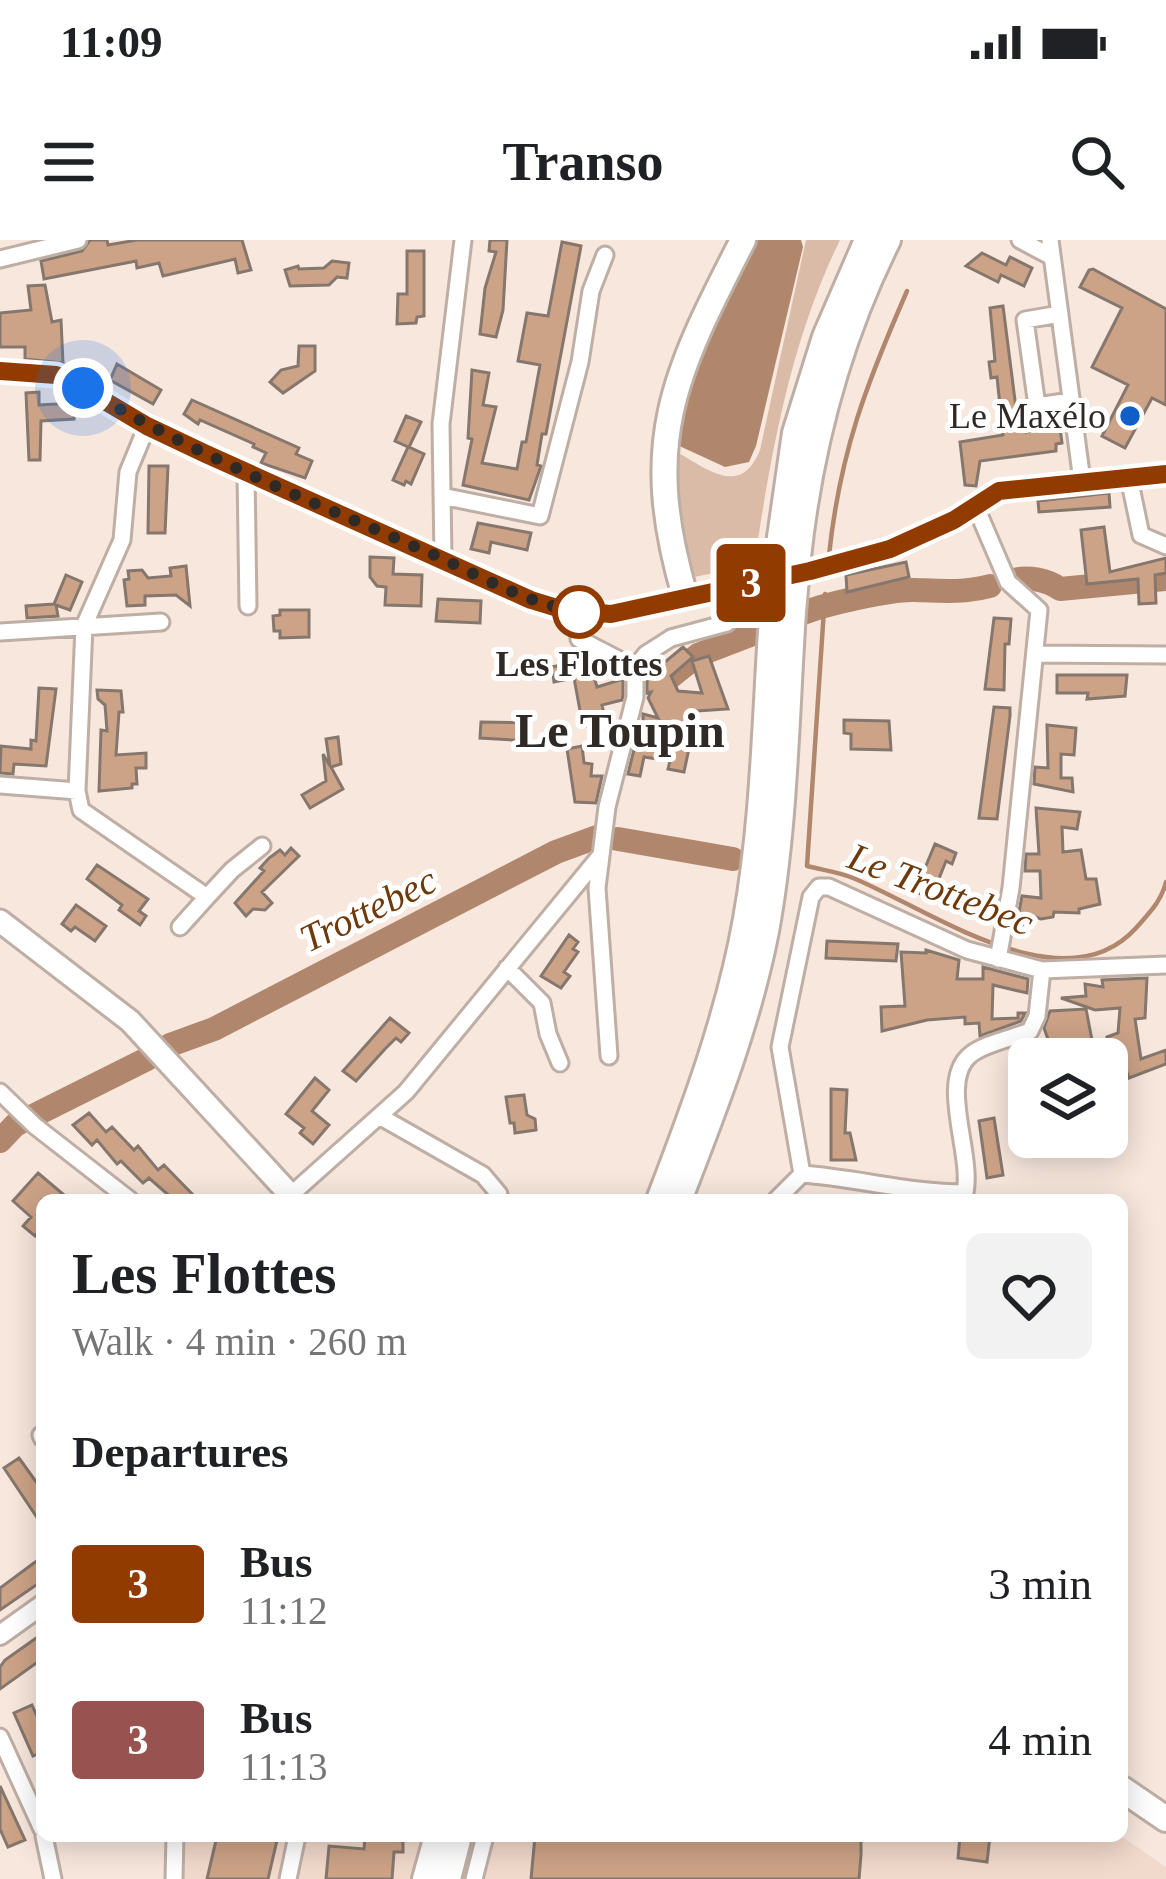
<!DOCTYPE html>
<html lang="en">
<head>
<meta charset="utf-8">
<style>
	body { margin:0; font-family:"Times New Roman",serif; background:#f2f2f2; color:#202124; height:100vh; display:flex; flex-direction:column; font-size:45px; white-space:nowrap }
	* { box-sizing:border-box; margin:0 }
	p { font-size:39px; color:#757577 }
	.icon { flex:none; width:66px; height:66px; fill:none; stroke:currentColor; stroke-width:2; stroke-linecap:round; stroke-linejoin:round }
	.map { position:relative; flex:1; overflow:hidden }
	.panel { position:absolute; left:36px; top:954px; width:1092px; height:648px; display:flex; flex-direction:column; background:#fff; border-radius:18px; box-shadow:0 6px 30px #0003 }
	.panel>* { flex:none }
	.badge { padding:0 24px; border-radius:9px; font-size:42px; line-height:78px }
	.controls { position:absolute; left:1008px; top:798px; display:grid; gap:24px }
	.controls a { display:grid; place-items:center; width:120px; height:120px; border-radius:18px; background:#fff; box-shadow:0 6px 30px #0003; font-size:60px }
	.you { position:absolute; width:60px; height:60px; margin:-30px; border:9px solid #fff; border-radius:50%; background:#1a73e8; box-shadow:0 0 0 18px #1a73e833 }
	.map>.badge { position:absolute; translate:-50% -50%; box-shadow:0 0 0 6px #fff }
	h2 { padding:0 36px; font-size:45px; line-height:108px }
	.round { display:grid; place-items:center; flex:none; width:126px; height:126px; border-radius:18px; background:#f2f2f2 }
	.head { display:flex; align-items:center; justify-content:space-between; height:204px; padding:0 36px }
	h1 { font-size:57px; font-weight:700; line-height:90px }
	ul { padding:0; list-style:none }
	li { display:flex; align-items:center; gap:36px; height:156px; padding:0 36px }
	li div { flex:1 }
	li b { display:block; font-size:45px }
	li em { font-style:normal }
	li .badge { min-width:132px; font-weight:700; text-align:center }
	.status { display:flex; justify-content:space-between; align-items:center; height:84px; padding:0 60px; background:#fff; direction:ltr }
	.status svg { height:33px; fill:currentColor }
	header { display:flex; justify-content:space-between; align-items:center; height:156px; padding:0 36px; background:#fff; font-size:54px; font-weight:700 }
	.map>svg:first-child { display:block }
	.built { fill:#f1d9cb }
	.green { fill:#d9bba8 }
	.water { fill:#b0876c }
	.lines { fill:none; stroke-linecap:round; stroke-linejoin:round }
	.stream { stroke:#b0876c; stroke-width:4.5 }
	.river { stroke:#b0876c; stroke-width:24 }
	.building { fill:#cda387; stroke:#85776d; stroke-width:3 }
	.minor-casing { stroke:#beaea4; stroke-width:21 }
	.tertiary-casing { stroke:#beaea4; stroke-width:24 }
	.secondary-casing { stroke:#beaea4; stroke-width:27 }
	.primary-casing { stroke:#beaea4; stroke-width:30 }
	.trunk-casing { stroke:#beaea4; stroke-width:30 }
	.minor { stroke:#fff; stroke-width:15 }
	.tertiary { stroke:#fff; stroke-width:18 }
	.secondary { stroke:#fff; stroke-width:21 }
	.primary { stroke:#fff; stroke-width:24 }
	.trunk { stroke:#fff; stroke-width:24 }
	.trunk-bridge-casing { stroke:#beaea4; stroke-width:30; stroke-linecap:butt }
	.trunk-bridge { stroke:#fff; stroke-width:24 }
	.line-casing { stroke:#fff; stroke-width:27 }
	.line { stroke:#913b01; stroke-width:18 }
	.walk { stroke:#302a26; stroke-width:12; stroke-dasharray:0 21.6 }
	.poi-dot { fill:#125ec9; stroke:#fff; stroke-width:4.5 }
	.stop-dot { fill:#fff; stroke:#913b01; stroke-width:6 }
	.labels { text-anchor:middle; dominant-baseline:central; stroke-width:10; stroke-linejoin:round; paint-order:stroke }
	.poi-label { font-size:36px; fill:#302a26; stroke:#fff; text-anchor:end }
	.stop-label { font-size:36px; font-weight:bold; fill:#302a26; stroke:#fff }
	.water-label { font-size:39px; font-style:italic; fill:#6f390a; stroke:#fff }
	.district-label { font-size:48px; font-weight:bold; fill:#302a26; stroke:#fff }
</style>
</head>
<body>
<div class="status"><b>11:09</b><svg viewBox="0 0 49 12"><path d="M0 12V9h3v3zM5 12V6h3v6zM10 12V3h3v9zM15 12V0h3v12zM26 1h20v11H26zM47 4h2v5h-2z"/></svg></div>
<header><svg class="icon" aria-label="menu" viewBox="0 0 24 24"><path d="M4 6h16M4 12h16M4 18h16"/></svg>Transo<svg class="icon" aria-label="search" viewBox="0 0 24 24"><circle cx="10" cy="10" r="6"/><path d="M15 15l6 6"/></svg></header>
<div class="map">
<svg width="1166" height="1639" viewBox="0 0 1166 1639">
	<rect width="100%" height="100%" fill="#f8e7dd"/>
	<path class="built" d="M175,1596H388L422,1599L412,1639H174Z
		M485,1596H1121L1166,1627V1639H474Z"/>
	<path class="green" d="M806,0H840C790,102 771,214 754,325L694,337L685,325L673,210C707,228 740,259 760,210Z"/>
	<path class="water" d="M756,0H801L803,7L756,206L749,222L725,227L675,204C688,132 725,66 756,0Z"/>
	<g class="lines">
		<path class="stream" d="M829,315C840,212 866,145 907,51
			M825,354L807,626C822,630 838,632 853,638C927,668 1064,768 1136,688C1149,673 1161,662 1166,642"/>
		<path class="river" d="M1014,340C1028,336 1048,340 1060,349L1166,339
			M803,373C826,364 891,349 915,350C941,351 963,353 990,346
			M668,439L698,415L750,395
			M618,599L733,619
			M170,805L214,789L556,612L597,597
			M0,901L15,885L147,819"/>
	</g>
	<path class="building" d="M90,0H107L108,5L137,0H242L251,30L238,33L235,19L163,36L159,23L137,28L136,21L44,39L41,21L82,11Z
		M490,0H507L503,70L496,97L480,94L485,48L496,12L489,11Z
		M562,2L581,6L546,194H542L537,225L541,226L529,260L463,245L472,199L468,198L472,130L489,133L483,165L496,167L482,223L517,229L522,202H526L540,125L518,121L527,73L548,76Z
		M407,11H424V76L417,77L416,83L397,84L398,54H407Z
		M982,13L1006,25L1010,17L1032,28L1024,46L1001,35L998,42L966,26Z
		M332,21L349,23L347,38L337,37L329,45L290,46L285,30L298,26L299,29L324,28Z
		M1093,29L1166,69V165L1152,158L1125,208L1102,196L1128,145L1092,127L1122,68L1080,47L1089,30Z
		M45,45L52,82L61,80L63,123L25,119V107H0V73L31,70L28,46Z
		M1003,66L1017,176L1024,175L1026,192L1060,188L1062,203L1056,204V211L980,221L976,246L965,245L960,202L1003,195L997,137L991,138L989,122L995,121L990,68Z
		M299,106H315V131L283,153L270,142L281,130L298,126Z
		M117,124L161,150L153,164L110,140Z
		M39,152V165L74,163V179L41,181L40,220H29L26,153Z
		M192,160L299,208L296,214L312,221L305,238L261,223L266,213L253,207L254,204L200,180L198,184L184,174Z
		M406,176L421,182L409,207L424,214L411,244L406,241L404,245L393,240L408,207L395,201Z
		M149,226H168L165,293H148Z
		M1109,253L1110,267L1039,272L1038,261Z
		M478,283L531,293L527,310L491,302L489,313L471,309Z
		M1104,287L1110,332L1166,318V333L1155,335L1156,363L1139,364L1138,339L1087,344L1081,290Z
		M370,317L394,318L393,334L422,335L421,366L385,365L386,347L377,346L370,337Z
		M906,322L909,337L847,352L846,335Z
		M186,326L190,366L176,355L145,356V365L127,366L124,340L129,339L128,331L142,330L148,338L171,336L170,328Z
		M66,335L82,342L70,370L56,365L58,376L27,378L26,366L54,364Z
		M438,359L481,361L480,383L436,381Z
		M280,370H309V397L280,398V391H274L273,376L280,375Z
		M994,378L1011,379L1009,404H1005L1004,450L985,449Z
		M683,407L693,417L671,436L678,451L702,453L692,421L709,416L728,469L697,471L684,532L668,529L670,521L644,517L640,536L628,534L639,489L643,501V474L658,478L648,458L651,452L647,453V432L650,428L653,432Z
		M589,419L597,447L623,439V455L622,460L602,465L606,482L583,487L574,438L554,442L552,427Z
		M1057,435H1127L1125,456L1087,459L1088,453H1057Z
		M39,448L56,449L46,526L14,524L13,534L0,533L1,506L31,509V500L36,501Z
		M97,450L121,451L123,472H119L116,515L146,513V528H136L137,544H132V548L99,551L101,490L107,491L105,465L98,459Z
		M994,467L1010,468V476L997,579L979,578Z
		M844,480L889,481L891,510L851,509V494L844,493Z
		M481,482L530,483L529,501L480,498Z
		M1047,485L1076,488L1074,515L1061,514V538H1072L1073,552L1034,544L1035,527L1048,528Z
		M338,497L341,524L331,527L343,549L310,568L302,555L326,541L323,514L330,526L326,499Z
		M582,506L584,523L592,524L591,536H602L596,563L575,562L567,509Z
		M1036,568L1080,572L1077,589L1062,587L1063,612L1081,610L1086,639H1096L1100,664L1079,669V673L1054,672L1053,677L1041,679L1027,674L1026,685L1017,683L1022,656L1041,658L1040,631H1025L1026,614H1039Z
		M935,604L956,613L952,624L946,621L938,641L946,644L942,655L930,650L927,656L915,652Z
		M291,608L299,616L262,652L272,663L265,670L253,669L246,676L235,663L264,631L260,628L269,618L280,610L285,615Z
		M97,625L148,659L139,671L146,676L140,685L119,670L122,665L87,639Z
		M76,665L106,686L95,701L75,687L71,691L62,684Z
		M569,695L578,702L573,709L578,712L564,732L570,736L561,748L541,736Z
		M827,701L898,704L896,721L826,718Z
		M926,710L959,720L957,739H983V727L1028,739L1027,753L993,745L992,779L1018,778V773H1025L1021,781L980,796L979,783L965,784V777L927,780L882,791L881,767L905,766L901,712L926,713Z
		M1147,738L1145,778L1135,779L1141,819L1166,810V824L1129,838L1118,806L1110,808L1107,797L1118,793L1120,768L1095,770L1061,758L1086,756L1085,744L1103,747L1102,740Z
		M1086,769L1092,800L1061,802L1066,819H1055L1044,788L1050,771Z
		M390,778L409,793L401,802L396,798L385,809L356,841L343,831Z
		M315,838L329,850L312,871L329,885L313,904L300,893L304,888L286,874Z
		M831,849L847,850L845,893H850L856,920H831Z
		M524,855L527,875L535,879L536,890L515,893L514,883H510L506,857Z
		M89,873L106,892L112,887L134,910L138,906L158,930L164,925L198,960H174L149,938L143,943L121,921L117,924L97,900L92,905L73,885Z
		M994,878L1003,935L987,938L979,881Z
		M38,933L70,960H42V988L35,996L23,986L31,977L13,961Z
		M19,1218L42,1250V1285L4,1228Z
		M42,1317V1341L0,1370V1348Z
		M42,1394V1419L0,1449V1427L5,1420Z
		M32,1465L42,1488V1512L33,1516L14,1473Z
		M0,1546L25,1600L8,1607L0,1589Z
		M217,1596H278L268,1639H207Z
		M535,1596H861V1615L859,1639H531Z
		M960,1596H990L987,1622L958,1618Z
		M365,1597L403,1601V1612H394L392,1639H326L329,1606L364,1609Z"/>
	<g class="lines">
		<defs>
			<path id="minor" d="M1020,0L1052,17
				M1050,0L1082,241
				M0,19L78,0
				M1060,74L1025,80L1037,166L1071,161
				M246,233L248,366
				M1129,238L1141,295L1166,306
				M442,256L540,276L580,122L591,51L605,15
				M975,265L1008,342L1039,370L1011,648L998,719
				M443,319L441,184L463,0
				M0,392L161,382
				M579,399L635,428
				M1035,414L1166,415
				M0,545L77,551L81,570L207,657L232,630L262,606
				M77,551L84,386L122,300L128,232L147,186
				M180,687L207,657
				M507,728L542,763L548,794L560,823
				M609,816L597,648L607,567L635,457V428L646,414L671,398L727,383L736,363V346
				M0,852L35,886L130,960
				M381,877L483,935L499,954
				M802,934L780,807L811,657L819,647H829L967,710L1042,730L1166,725
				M285,960L406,852L600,616
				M776,960L802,934C857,938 910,953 965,953C973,914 939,843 969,816C982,804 1013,798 1030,791L1037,776L1042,730
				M41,1195L42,1198
				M0,1497L42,1589
				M44,1596L53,1639
				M174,1639L175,1596
				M288,1639L297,1596
				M474,1639L485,1596"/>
			<path id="tertiary" d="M0,131L56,135L71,141L166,195L537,363L605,374L752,343
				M810,331L890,309L936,290L999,251L1166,234
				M0,1395L42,1365"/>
			<path id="secondary" d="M0,681L130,781L295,960"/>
			<path id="primary" d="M425,1639L437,1596
				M448,1639L459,1596"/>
			<path id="trunk" d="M798,317C810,207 838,100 888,0
				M777,318L795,193L825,97L867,0
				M685,356C640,202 673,136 743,0
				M659,960C694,869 729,775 746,679C764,579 765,476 772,376
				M679,960C713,872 748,784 766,691C785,587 786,478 793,372
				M1122,1549L1166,1579"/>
		</defs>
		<use href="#minor" class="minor-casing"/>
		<use href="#tertiary" class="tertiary-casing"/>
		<use href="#secondary" class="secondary-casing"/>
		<use href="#primary" class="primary-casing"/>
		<use href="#trunk" class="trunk-casing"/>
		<use href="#minor" class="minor"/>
		<use href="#tertiary" class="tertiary"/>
		<use href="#secondary" class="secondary"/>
		<use href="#primary" class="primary"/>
		<use href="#trunk" class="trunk"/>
		<defs>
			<path id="trunk-bridge" d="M793,372L798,317
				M772,376L777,318"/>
		</defs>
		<use href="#trunk-bridge" class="trunk-bridge-casing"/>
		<use href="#trunk-bridge" class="trunk-bridge"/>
	</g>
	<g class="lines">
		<defs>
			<path id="line" d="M0,131L56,135L71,141L147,186L206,214L531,360L564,370L611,374L810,331L890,309L954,280L999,251L1166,234"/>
		</defs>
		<use href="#line" class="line-casing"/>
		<use href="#line" class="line"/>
		<path class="walk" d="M83,148C192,213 307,260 423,310C476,333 527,365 585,373L579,372"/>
	</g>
	<circle class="poi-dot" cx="1130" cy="176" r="12"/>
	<circle class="stop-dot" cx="579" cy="372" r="24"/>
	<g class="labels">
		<g class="poi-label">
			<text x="1106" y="176">Le Maxélo</text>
		</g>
		<g class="stop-label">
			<text x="579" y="424">Les Flottes</text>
		</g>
		<g class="water-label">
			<text transform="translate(941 649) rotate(21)">Le Trottebec</text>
			<text transform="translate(368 669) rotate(-26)">Trottebec</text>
		</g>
		<g class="district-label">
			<text x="620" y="490">Le Toupin</text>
		</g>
	</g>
</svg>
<div class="controls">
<a><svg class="icon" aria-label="layers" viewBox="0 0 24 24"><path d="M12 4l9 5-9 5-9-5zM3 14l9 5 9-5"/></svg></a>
</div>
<div class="you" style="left:83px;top:148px"></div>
<b class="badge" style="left:751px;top:343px;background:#913b01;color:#fff">3</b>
<section class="panel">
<div class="head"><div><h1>Les Flottes</h1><p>Walk · 4 min · 260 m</p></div><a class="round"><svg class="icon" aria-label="heart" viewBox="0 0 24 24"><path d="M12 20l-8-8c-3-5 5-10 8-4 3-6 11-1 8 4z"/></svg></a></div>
<h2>Departures</h2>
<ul>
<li><span class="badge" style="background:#913b01;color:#fff">3</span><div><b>Bus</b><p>11:12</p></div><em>3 min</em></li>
<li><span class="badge" style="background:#985350;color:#fff">3</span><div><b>Bus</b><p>11:13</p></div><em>4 min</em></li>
</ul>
</section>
</div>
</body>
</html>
